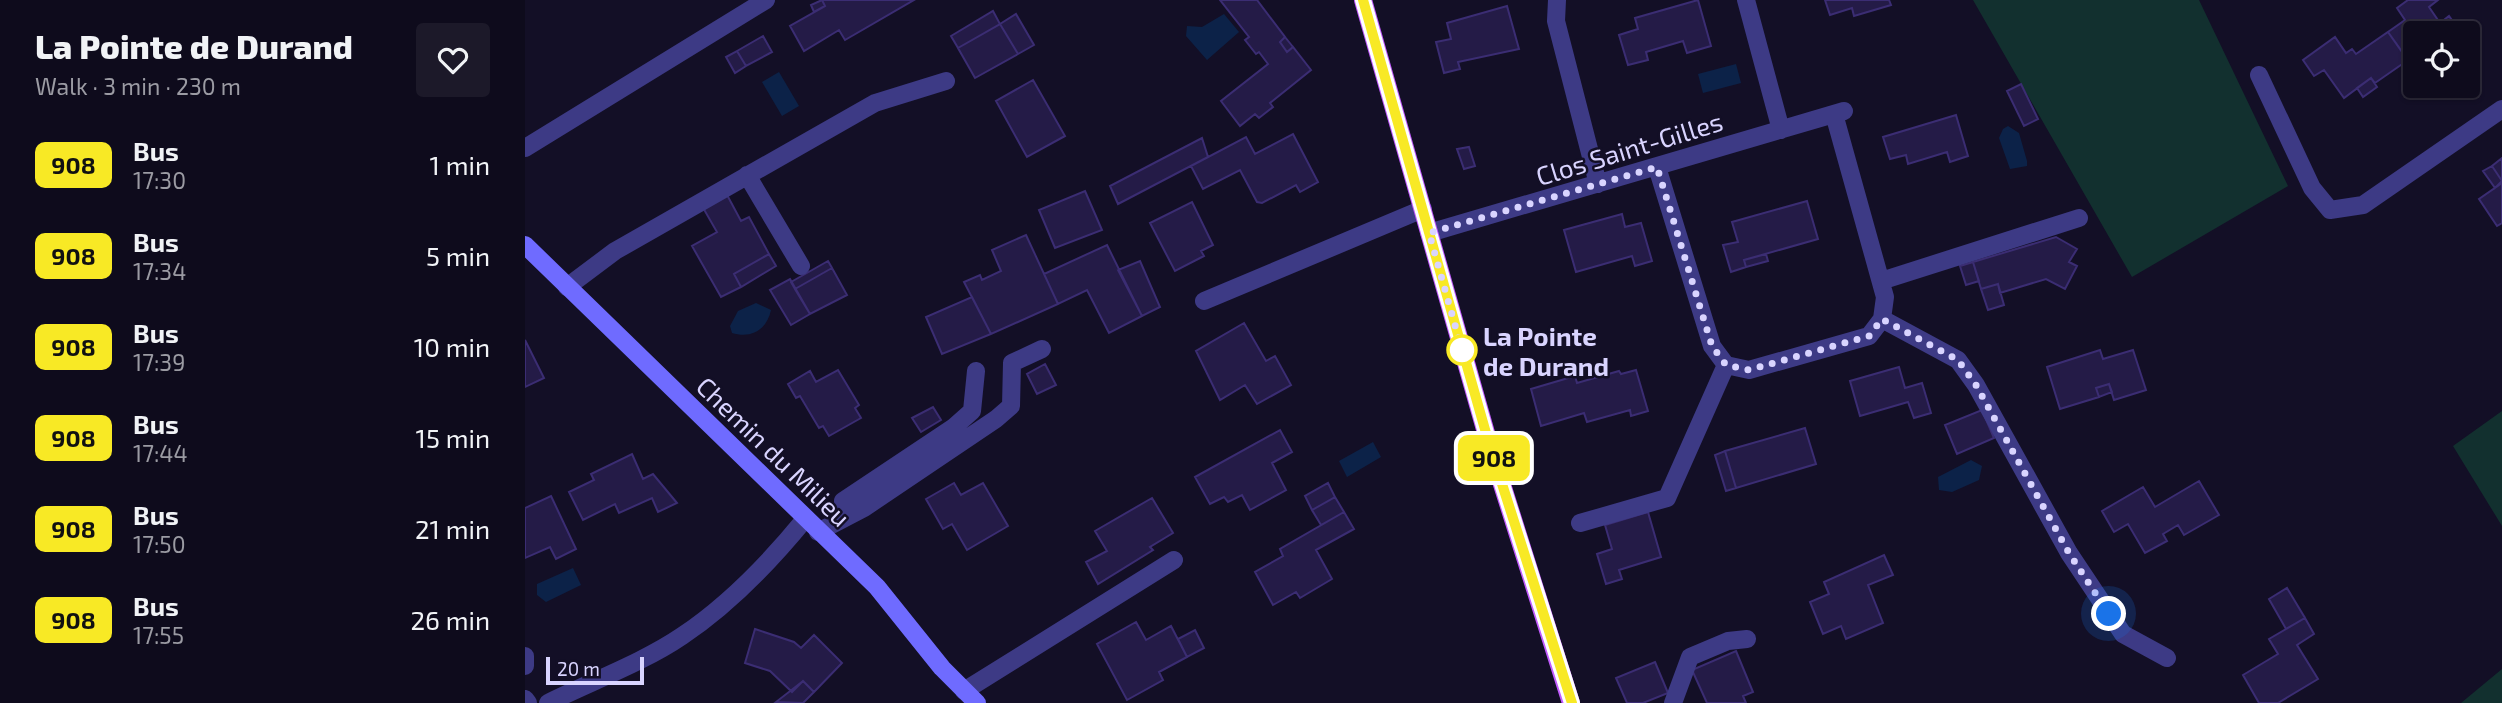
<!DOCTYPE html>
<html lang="en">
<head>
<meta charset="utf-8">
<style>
	body { margin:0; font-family:"Exo 2",sans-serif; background:#1c1929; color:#f1f3f6; height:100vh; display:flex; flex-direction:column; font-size:26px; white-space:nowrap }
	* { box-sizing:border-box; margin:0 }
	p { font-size:23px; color:#9b9ba3 }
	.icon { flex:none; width:38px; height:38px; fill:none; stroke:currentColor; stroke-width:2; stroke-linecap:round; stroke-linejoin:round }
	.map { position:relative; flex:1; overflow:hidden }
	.side { display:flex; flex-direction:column; background:#0e0b1c; width:525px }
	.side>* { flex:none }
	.badge { padding:0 14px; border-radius:10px; font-size:24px; line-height:46px }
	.fabs { position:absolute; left:1878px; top:21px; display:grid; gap:14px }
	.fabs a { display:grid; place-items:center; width:77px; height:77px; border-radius:7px; background:#0e0b1c; box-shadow:0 2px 5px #0004,0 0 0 2px #2e2b3b; font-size:35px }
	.scale { position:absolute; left:21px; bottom:18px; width:98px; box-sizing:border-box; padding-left:7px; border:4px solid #d9d4ff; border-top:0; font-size:19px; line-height:24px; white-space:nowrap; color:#d9d4ff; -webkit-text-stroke:5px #130f26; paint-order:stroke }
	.you { position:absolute; width:35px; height:35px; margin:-18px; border:5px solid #fff; border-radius:50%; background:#1a73e8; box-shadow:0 0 0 10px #1a73e833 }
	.map>.badge { position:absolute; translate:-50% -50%; box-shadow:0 0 0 4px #fff }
	.round { display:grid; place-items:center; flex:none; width:74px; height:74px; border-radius:7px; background:#1c1929 }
	.headline { display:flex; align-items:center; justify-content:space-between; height:119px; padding:0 35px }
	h1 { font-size:33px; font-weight:800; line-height:52px }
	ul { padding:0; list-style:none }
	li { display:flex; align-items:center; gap:21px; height:91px; padding:0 35px }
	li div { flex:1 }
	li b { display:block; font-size:26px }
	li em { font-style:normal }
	li .badge { min-width:77px; font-weight:700; text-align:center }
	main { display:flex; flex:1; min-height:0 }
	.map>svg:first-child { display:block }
	.green { fill:#12302f }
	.water { fill:#0c2248 }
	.building { fill:#241b47; stroke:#3b2d73; stroke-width:2 }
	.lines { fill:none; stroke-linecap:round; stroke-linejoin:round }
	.lane { stroke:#3d3a85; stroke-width:18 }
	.secondary { stroke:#6f6bff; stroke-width:18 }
	.primary { stroke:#c25bff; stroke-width:18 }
	.line-casing { stroke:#fff; stroke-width:16 }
	.line { stroke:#f8e925; stroke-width:10 }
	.walk { stroke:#d9d4ff; stroke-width:7; stroke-dasharray:0 12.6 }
	.stop-dot { fill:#fff; stroke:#f8e925; stroke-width:3.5 }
	.labels { text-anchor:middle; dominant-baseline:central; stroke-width:5; stroke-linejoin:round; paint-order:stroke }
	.street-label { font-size:26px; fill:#d9d4ff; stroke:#130f26 }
	.stop-label { font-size:26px; font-weight:bold; fill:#d9d4ff; stroke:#130f26; text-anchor:start }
</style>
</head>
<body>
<main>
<section class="side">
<div class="headline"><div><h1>La Pointe de Durand</h1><p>Walk · 3 min · 230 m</p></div><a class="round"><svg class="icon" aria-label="heart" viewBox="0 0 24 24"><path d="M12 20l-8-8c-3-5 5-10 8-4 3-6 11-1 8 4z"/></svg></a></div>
<ul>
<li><span class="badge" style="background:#f8e925;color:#111">908</span><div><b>Bus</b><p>17:30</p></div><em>1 min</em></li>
<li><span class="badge" style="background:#f8e925;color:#111">908</span><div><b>Bus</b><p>17:34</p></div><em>5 min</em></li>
<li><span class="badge" style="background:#f8e925;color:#111">908</span><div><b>Bus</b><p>17:39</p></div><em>10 min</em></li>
<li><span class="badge" style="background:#f8e925;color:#111">908</span><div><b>Bus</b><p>17:44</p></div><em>15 min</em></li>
<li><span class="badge" style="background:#f8e925;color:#111">908</span><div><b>Bus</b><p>17:50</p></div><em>21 min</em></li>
<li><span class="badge" style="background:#f8e925;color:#111">908</span><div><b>Bus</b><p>17:55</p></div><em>26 min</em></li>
</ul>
</section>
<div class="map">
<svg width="1977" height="703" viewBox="0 0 1977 703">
	<rect width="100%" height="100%" fill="#130f26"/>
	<path class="green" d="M1448,0H1674L1763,186L1607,277Z
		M1977,411V526L1928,446Z
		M1977,669V703H1936Z"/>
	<path class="water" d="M699,14L714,32L682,60L661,36L662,26L677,27Z
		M1211,64L1216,83L1178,93L1173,74Z
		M254,72L274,106L257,116L237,82Z
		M1483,126L1494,133L1502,161V166L1485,169L1474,138L1478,129Z
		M231,303L246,310C242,329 227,339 207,333L205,326L213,311Z
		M848,442L856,457L822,477L814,461Z
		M1446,460L1457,466L1454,480L1427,492L1414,490L1413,477Z
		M48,568L56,585L21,602L12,595V584Z"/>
	<path class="building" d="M297,0H389L320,40L314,30L279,51L265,26L300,6Z
		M297,0L300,6L289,12L286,5Z
		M695,0H732L760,37L755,42L762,52L768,47L786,70L745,103L748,107L734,118L730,114L715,126L696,101L743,64L734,52L731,54L720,40L724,37Z
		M1173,0L1186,46L1162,53L1158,41L1121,52L1123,60L1103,65L1094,35L1113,29L1110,18Z
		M1300,0H1364L1366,5L1329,16L1327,8L1305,15Z
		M1883,0H1913L1904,7L1915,23L1924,16L1936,33H1890L1889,69L1863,32L1880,20L1872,8Z
		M982,6L994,49L933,62L935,69L919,73L911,42L926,39L922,23Z
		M468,11L475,24L433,48L426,36Z
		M491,14L509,45L493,54L475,24Z
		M475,24L493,54L450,78L433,48Z
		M1863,32L1883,60L1850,83L1846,78L1819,98L1799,70L1789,76L1778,60L1810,37L1821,53L1827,49L1831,54Z
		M238,36L247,52L221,66L212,51Z
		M760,37L768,47L762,52L755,42Z
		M212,51L221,66L210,73L201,57Z
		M1846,78L1852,87L1838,97L1832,88Z
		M508,80L540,136L502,157L471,101Z
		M1496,84L1513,119L1499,126L1482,91Z
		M1431,115L1443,156L1425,162L1422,152L1383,164L1381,155L1365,159L1358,137Z
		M768,134L793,182L775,192L771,185L737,203L732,202L715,170L678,189L666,166L721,137L730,154Z
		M677,138L683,157L593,204L585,186Z
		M944,147L950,166L939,169L932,149Z
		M1977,158V181L1967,166Z
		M1967,166L1977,181L1970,188L1958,171Z
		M1977,183V223L1972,226L1954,199Z
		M560,191L577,230L530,248L514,210Z
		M201,193L216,221L224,217L244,254L209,274L216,287L196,297L167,246L192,232L177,206Z
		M1282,201L1293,239L1219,260L1221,267L1206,272L1198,245L1213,242L1207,222Z
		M667,202L688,245L676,251L679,256L650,271L625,223Z
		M1097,214L1100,227L1116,223L1127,261L1110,266L1107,256L1051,272L1039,230Z
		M501,235L533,304L466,334L439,282L455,275L457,280L476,271L467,250Z
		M1531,237L1552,249L1544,262L1552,266L1540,289L1521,279L1475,293L1473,284L1456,289L1448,262Z
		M582,245L617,316L584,333L562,290L533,304L519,274Z
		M244,254L251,266L216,287L209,274Z
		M1241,254L1243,261L1221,267L1219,260Z
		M303,261L307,268L270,289L266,282Z
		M615,261L635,307L617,316L593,270Z
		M1448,262L1454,281L1441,285L1435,266Z
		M307,268L322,295L285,314L270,289Z
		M265,279L285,314L266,325L245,290Z
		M1473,284L1479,305L1463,310L1456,289Z
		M447,297L466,334L417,354L401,317Z
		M719,323L741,361L750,356L766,385L732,404L720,385L695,400L671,351Z
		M0,340L19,378L0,387Z
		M1575,350L1578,359L1608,350L1621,390L1589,400L1584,384L1571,388L1574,397L1535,409L1522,367Z
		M520,364L531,385L512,394L502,374Z
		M1374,367L1380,388L1397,383L1406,413L1389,418L1383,402L1335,416L1325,381Z
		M313,370L334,405L330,408L336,418L304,436L298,426L294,428L275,396L271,398L263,384L285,371L291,382Z
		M1111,370L1123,411L1106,416L1105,410L1062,422L1059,413L1016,426L1006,389L1050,376L1052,383L1094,371L1096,374Z
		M1584,384L1587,392L1574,397L1571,388Z
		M408,407L416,420L396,432L387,418Z
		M1457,410L1469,438L1432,454L1420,425Z
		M1280,428L1291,464L1211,488L1200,451Z
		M755,430L767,452L747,463L761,490L725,510L717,495L703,502L699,497L685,504L670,477Z
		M1200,451L1211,488L1201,491L1190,455Z
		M107,454L118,479L128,474L152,503L133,512L127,498L94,513L90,504L58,520L44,492L69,480L66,474Z
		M1674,481L1694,515L1659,535L1653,525L1638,534L1642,541L1620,553L1603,524L1589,532L1577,511L1618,487L1630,507Z
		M429,483L436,495L458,483L483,526L442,550L427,524L418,529L401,499Z
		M803,483L810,497L787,510L780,496Z
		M26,496L51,549L31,559L25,547L0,558V508Z
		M810,497L819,512L796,525L787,510Z
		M627,498L648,533L625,547L628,550L573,584L561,562L582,551L570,531Z
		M819,512L829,529L791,550L807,579L775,598L771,592L748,605L730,572L758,556L755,549Z
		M1123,512L1136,557L1094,570L1097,579L1081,584L1072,554L1087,549L1080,525Z
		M1359,555L1368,575L1343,585L1358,623L1321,639L1316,626L1298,634L1285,602L1304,594L1299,582Z
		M1762,588L1780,618L1761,629L1744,599Z
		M1780,618L1789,634L1772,645L1793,679L1753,703H1734L1718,675L1753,654L1744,639Z
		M611,622L621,640L646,626L662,657L634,672L638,680L602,700L572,644Z
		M230,629L269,642L276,648L289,635L317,663L289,692L278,681L267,692L245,671L220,663Z
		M670,630L679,648L662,657L653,639Z
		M1211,651L1228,692L1218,696L1221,703H1182L1167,670Z
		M1130,662L1143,693L1118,703H1102L1091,678Z
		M278,681L289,692L278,703L251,702Z"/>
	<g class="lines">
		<path class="lane" d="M1032,0L1031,21L1073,184
			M1221,0L1256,130
			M1734,75L1787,188L1805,210L1838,205L1977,109
			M0,148L241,0
			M1132,167L1187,346L1201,365L1224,370L1344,336L1357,319L1360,297L1309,114
			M222,175L276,266
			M904,233L1319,111
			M1356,281L1554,218
			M42,287L90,251L350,103L421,81
			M679,301L898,209
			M1357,319L1433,360L1451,385L1544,553L1598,634L1642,658
			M318,519V501L429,427L447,411L451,371
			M1055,523L1142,498L1201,365
			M293,532L339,508L471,419L486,406L487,363L517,349
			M0,656V666
			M439,691L649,560
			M0,699L3,703
			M23,703C65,682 119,662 157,636C205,604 244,563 280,519
			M1148,703L1165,657L1203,641L1222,639"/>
		<path class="secondary" d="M0,245L352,587L417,668L452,703"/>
		<path class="primary" d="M838,0L963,440L1046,703"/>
	</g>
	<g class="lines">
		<defs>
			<path id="line" d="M838,0L963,440L1047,703"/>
		</defs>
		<use href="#line" class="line-casing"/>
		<use href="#line" class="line"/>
		<path class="walk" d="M937,350L904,233L1132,167L1187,346L1201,365L1224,370L1344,336L1357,319L1433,360L1451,385L1544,553L1584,614"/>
	</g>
	<circle class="stop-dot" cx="937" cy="350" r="14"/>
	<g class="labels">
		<g class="street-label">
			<text transform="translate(1104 148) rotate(-17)">Clos Saint-Gilles</text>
			<text transform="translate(249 451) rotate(44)">Chemin du Milieu</text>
		</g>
		<g class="stop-label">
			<text x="958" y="335">La Pointe<tspan x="958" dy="30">de Durand</tspan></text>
		</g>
	</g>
</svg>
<div class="fabs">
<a><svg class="icon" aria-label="locate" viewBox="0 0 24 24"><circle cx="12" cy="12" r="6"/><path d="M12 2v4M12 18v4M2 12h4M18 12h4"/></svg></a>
</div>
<div class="scale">20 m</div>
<div class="you" style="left:1584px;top:614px"></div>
<b class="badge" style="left:969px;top:458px;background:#f8e925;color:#111">908</b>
</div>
</main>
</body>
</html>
